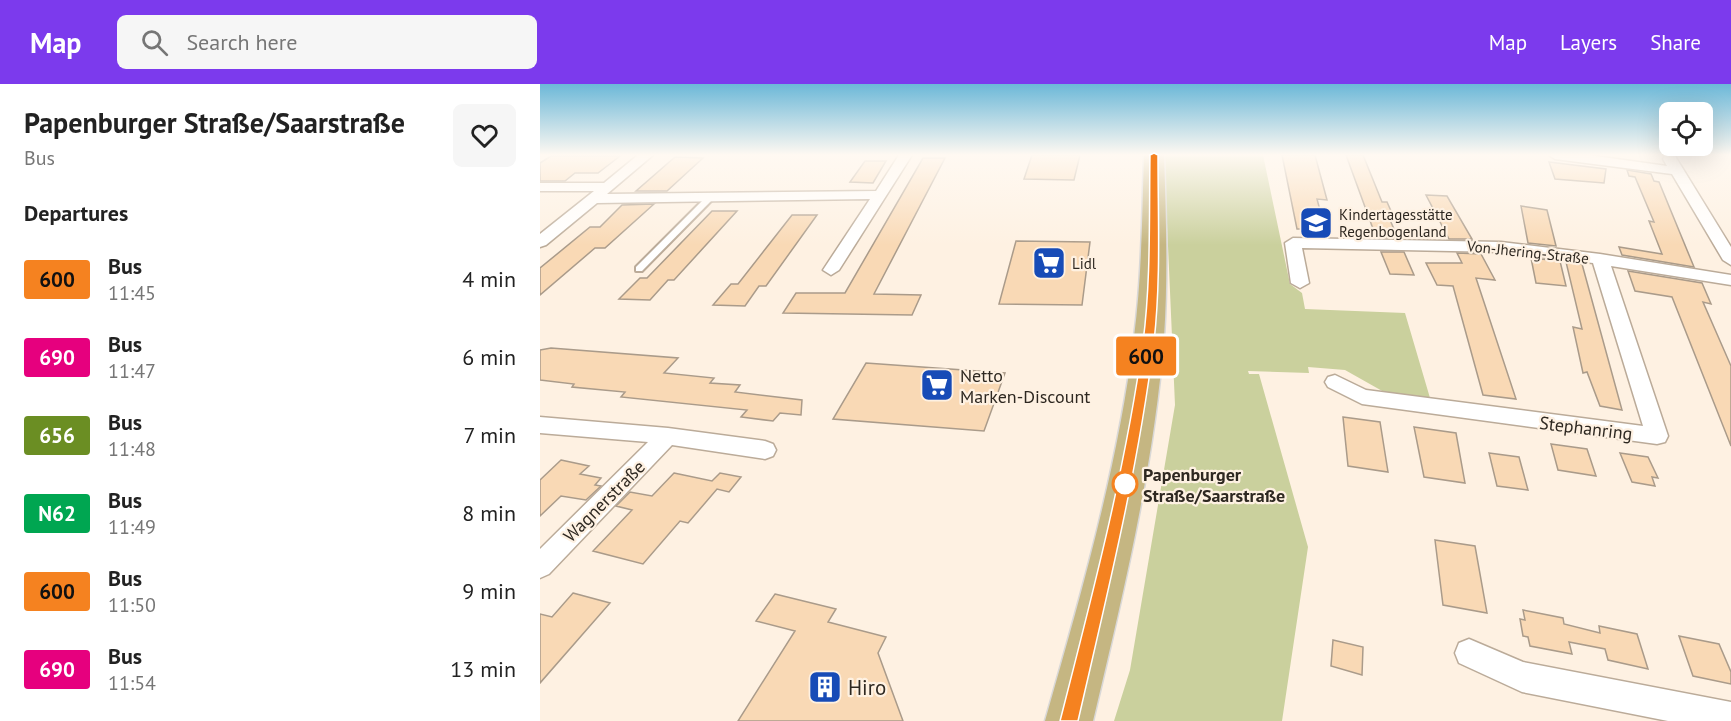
<!DOCTYPE html>
<html lang="en">
<head>
<meta charset="utf-8">
<style>
	body { margin:0; font-family:"PT Sans",sans-serif; background:#f6f6f6; color:#222; height:100vh; display:flex; flex-direction:column; font-size:22px; white-space:nowrap }
	* { box-sizing:border-box; margin:0 }
	p { font-size:20px; color:#767676 }
	.icon { flex:none; width:33px; height:33px; fill:none; stroke:currentColor; stroke-width:2; stroke-linecap:round; stroke-linejoin:round }
	.map { position:relative; flex:1; overflow:hidden }
	.drawer { display:flex; flex-direction:column; background:#fff; width:540px }
	.drawer>* { flex:none }
	.badge { padding:0 12px; border-radius:4px; font-size:21px; line-height:39px }
	.controls { position:absolute; left:1119px; top:18px; display:grid; gap:12px }
	.controls a { display:grid; place-items:center; width:54px; height:54px; border-radius:9px; background:#fff; box-shadow:0 6px 24px #0002; font-size:30px }
	.map>.badge { position:absolute; translate:-50% -50%; box-shadow:0 0 0 3px #fff }
	h2 { padding:0 24px; font-size:22px; line-height:54px }
	.round { display:grid; place-items:center; flex:none; width:63px; height:63px; border-radius:9px; background:#f6f6f6 }
	.overview { display:flex; align-items:center; justify-content:space-between; height:102px; padding:0 24px }
	h1 { font-size:28px; font-weight:800; line-height:45px }
	ul { padding:0; list-style:none }
	li { display:flex; align-items:center; gap:18px; height:78px; padding:0 24px }
	li div { flex:1 }
	li b { display:block; font-size:22px }
	li em { font-style:normal }
	li .badge { min-width:66px; font-weight:700; text-align:center }
	header { display:flex; align-items:center; gap:36px; box-sizing:border-box; height:84px; padding:0 30px; background:#7c3aed; color:#fff }
	header strong { font-size:28px }
	nav { display:flex; gap:33px; margin-inline-start:auto; font-size:21px }
	.search { width:420px; height:54px; background:#f6f6f6; display:flex; align-items:center; gap:15px; box-sizing:border-box; padding:0 21px; border-radius:9px; color:#767676; font-size:22px }
	main { display:flex; flex:1; min-height:0 }
	.map>svg:first-child { display:block }
	.green { fill:#cad09d }
	.building { fill:#f9d9b5; stroke:#aa9b8a; stroke-width:1.5 }
	.lines { fill:none; stroke-linecap:round; stroke-linejoin:round }
	.lane-casing { stroke:#bbab99; stroke-width:4 }
	.street-casing { stroke:#bbab99; stroke-width:3 }
	.primary-casing { stroke:#d9d8d7; stroke-width:3 }
	.lane { fill:#fff; fill-rule:evenodd }
	.street { fill:#fff; fill-rule:evenodd }
	.primary { fill:#c5b682; fill-rule:evenodd }
	.line { fill:#f58220; stroke:#fff; stroke-width:1.5 }
	.stop-dot { fill:#fff; stroke:#f58220; stroke-width:3 }
	.labels { text-anchor:middle; dominant-baseline:central; stroke-width:4.5; stroke-linejoin:round; paint-order:stroke }
	.far-poi-label { font-size:15px; fill:#2e2821; stroke:#fef1e2; text-anchor:start }
	.far-street-label { font-size:15px; fill:#2e2821; stroke:#fef1e2 }
	.poi-label { font-size:18px; fill:#2e2821; stroke:#fef1e2; text-anchor:start }
	.street-label { font-size:18px; fill:#2e2821; stroke:#fef1e2 }
	.stop-label { font-size:18px; font-weight:bold; fill:#2e2821; stroke:#fef1e2; text-anchor:start }
	.near-poi-label { font-size:21px; fill:#2e2821; stroke:#fef1e2; text-anchor:start }
</style>
</head>
<body>
<header>
<strong>Map</strong>
<div class="search"><svg class="icon" aria-label="search" viewBox="0 0 24 24"><circle cx="10" cy="10" r="6"/><path d="M15 15l6 6"/></svg>Search here</div>
<nav><a>Map</a><a>Layers</a><a>Share</a></nav>
</header>
<main>
<section class="drawer">
<div class="overview"><div><h1>Papenburger Straße/Saarstraße</h1><p>Bus</p></div><a class="round"><svg class="icon" aria-label="heart" viewBox="0 0 24 24"><path d="M12 20l-8-8c-3-5 5-10 8-4 3-6 11-1 8 4z"/></svg></a></div>
<h2>Departures</h2>
<ul>
<li><span class="badge" style="background:#f58220;color:#111">600</span><div><b>Bus</b><p>11:45</p></div><em>4 min</em></li>
<li><span class="badge" style="background:#e6007e;color:#fff">690</span><div><b>Bus</b><p>11:47</p></div><em>6 min</em></li>
<li><span class="badge" style="background:#6b8e23;color:#fff">656</span><div><b>Bus</b><p>11:48</p></div><em>7 min</em></li>
<li><span class="badge" style="background:#00a651;color:#fff">N62</span><div><b>Bus</b><p>11:49</p></div><em>8 min</em></li>
<li><span class="badge" style="background:#f58220;color:#111">600</span><div><b>Bus</b><p>11:50</p></div><em>9 min</em></li>
<li><span class="badge" style="background:#e6007e;color:#fff">690</span><div><b>Bus</b><p>11:54</p></div><em>13 min</em></li>
</ul>
</section>
<div class="map">
<svg width="1191" height="637" viewBox="0 0 1191 637">
	<rect width="100%" height="100%" fill="#fef1e2"/>
	<path class="green" d="M624,71H723L750,200L762,209L765,225L865,229L890,314L844,308L805,286L768,283L769,289L708,287L709,290H719L768,463L742,637H574L590,586L635,321Z"/>
	<path class="building" d="M492,71H540L534,96L484,95Z
		M742,71H775L787,116L777,115L785,145H757Z
		M806,71H823L842,118H847L855,136H850L858,154L836,153Z
		M11,72H80L58,89H35L25,97H0V79Z
		M135,73L163,74L127,107H96Z
		M383,74H405L334,210L381,211L372,231L243,229L256,209H305Z
		M325,77H346L333,99L310,98Z
		M1009,78L1066,85L1064,99L1015,95Z
		M1087,86L1111,90L1114,97L1119,98L1154,183L1082,171L1079,163L1122,170L1109,137L1114,138L1095,93L1089,92Z
		M886,111L907,112L932,155H909Z
		M114,120L65,164H55L0,211V184L50,143H60L82,121Z
		M981,122L1007,126L1016,162L988,159Z
		M172,127H197L134,196H128L110,216L79,215L100,194H107Z
		M252,131H277L226,202H219L205,222L173,221L191,200H198Z
		M476,157L550,158L542,221L459,220Z
		M841,168H864L874,191L850,190Z
		M917,169L941,170L955,196L936,194L976,315L943,311L913,202L897,201L886,179H922Z
		M991,174L1020,177L1026,202L996,199Z
		M1026,178L1042,180L1082,326L1060,322L1047,288L1043,289L1033,243L1042,245Z
		M1088,187L1162,199L1171,220L1163,218L1191,282V362L1132,213L1095,207Z
		M11,264L138,274L124,289L174,294L170,299L200,301L195,308L262,316L261,331L240,329L233,337L201,333L207,326L81,313L85,308L32,303L34,300L0,296V266Z
		M326,279L465,289L444,347L293,335Z
		M803,333L840,338L848,388L808,382Z
		M874,343L916,349L925,399L884,393Z
		M1011,360L1047,365L1056,392L1018,386Z
		M949,369L979,373L988,406L957,402Z
		M1080,369L1108,373L1118,394L1112,393L1115,402L1092,398Z
		M21,376L49,382L40,390L61,394L55,401L61,402L46,416L21,412L0,432V396Z
		M134,389L172,397L180,389L201,393L189,408L177,405L148,439L140,437L103,480L53,467L92,426L76,422L90,408L112,412Z
		M895,456L935,462L947,529L903,521Z
		M33,509L70,519L0,599V530L12,533Z
		M235,510L296,525L288,538L346,553L338,569L363,637H198L255,547L216,537Z
		M983,526L1023,534L1024,540L1060,549L1059,542L1097,550L1108,585L1068,576L1065,565L1029,558L1032,570L990,562L988,553L983,552L980,535L985,536Z
		M1139,552L1179,560L1191,588V600L1153,592Z
		M793,556L823,563L822,591L791,582Z"/>
	<g class="lines">
		<defs>
			<path id="lane" d="M168,111L175,113L102,187H96V183Z"/>
			<path id="street" d="M98,71H113L67,110L336,107L359,71H372L299,186L291,191L283,186L330,115L57,119L6,161L0,163V150L54,107H0V99H64Z
				M1009,71H1048L1127,82L1123,75L1125,72H1135L1191,163V181L1183,176L1132,90L1015,75Z
				M753,154L961,158L1060,170L1191,191V201L1071,182L1128,352L1125,358L1117,360L822,320L788,303L785,298L788,293L795,291L826,306L1103,342L1053,179L961,168L762,164L769,199L760,204L751,199L745,159Z
				M0,333L128,344L225,357L233,360L236,366L233,372L225,375L132,361L9,490L0,494V465L108,358L0,349Z
				M929,555L983,578L1191,618V637H1128L982,608L919,579L915,569L919,559Z"/>
			<path id="primary" d="M604,71H624C626,132 628,193 624,253C614,383 583,510 553,637H505C541,511 578,383 594,253C602,193 602,132 604,71Z"/>
		</defs>
		<use href="#lane" class="lane-casing"/>
		<use href="#street" class="street-casing"/>
		<use href="#primary" class="primary-casing"/>
		<use href="#lane" class="lane"/>
		<use href="#street" class="street"/>
		<use href="#primary" class="primary"/>
	</g>
	<linearGradient id="sky" x2="0" y2="1"><stop stop-color="#6cb8d8"/><stop offset="0.44" stop-color="#fff9f2"/><stop offset="1" stop-color="#fff9f2" stop-opacity="0"/></linearGradient>
	<rect width="1191" height="161" fill="url(#sky)"/>
	<path class="line" d="M614,69L618,71C618,133 621,196 614,258C598,386 567,511 538,637H520C552,512 585,387 603,258C611,197 609,133 610,71Z"/>
	<defs>
		<symbol id="school-square" viewBox="-11 -11 22 22"><rect x="-9" y="-9" width="18" height="18" rx="4" fill="#174bb7" stroke="#fef1e2"/><path d="M0-5L7-2L0 1L-7-2ZM-4 1L0 2.5L4 1V4Q0 6-4 4Z" fill="#fff"/></symbol>
		<symbol id="supermarket-square" viewBox="-11 -11 22 22"><rect x="-9" y="-9" width="18" height="18" rx="4" fill="#174bb7" stroke="#fef1e2"/><path d="M-6-5.5h2.5l.6 2H6L4.5 2H-2.5L-4.4-4H-6ZM-1.5 3.2a1.3 1.3 0 1 0 .1 0ZM3 3.2a1.3 1.3 0 1 0 .1 0Z" fill="#fff"/></symbol>
		<symbol id="building-square" viewBox="-11 -11 22 22"><rect x="-9" y="-9" width="18" height="18" rx="4" fill="#174bb7" stroke="#fef1e2"/><path d="M-4-6H4V6H1V3H-1V6H-4ZM-2.5-4.3h1.7v1.8h-1.7ZM.8-4.3h1.7v1.8H.8ZM-2.5-1h1.7V.8h-1.7ZM.8-1h1.7V.8H.8Z" fill="#fff"/></symbol>
	</defs>
	<g fill-rule="evenodd">
		<use href="#school-square" x="757" y="120" width="38" height="38"/>
		<use href="#supermarket-square" x="490" y="160" width="38" height="38"/>
		<use href="#supermarket-square" x="378" y="282" width="38" height="38"/>
		<use href="#building-square" x="266" y="584" width="38" height="38"/>
	</g>
	<circle class="stop-dot" cx="585" cy="400" r="12"/>
	<g class="labels">
		<g class="far-poi-label">
			<text x="799" y="130">Kindertagesstätte<tspan x="799" dy="17">Regenbogenland</tspan></text>
			<text x="532" y="179">Lidl</text>
		</g>
		<g class="far-street-label">
			<text transform="translate(988 168) rotate(6)">Von-Jhering-Straße</text>
		</g>
		<g class="poi-label">
			<text x="420" y="291">Netto<tspan x="420" dy="21">Marken-Discount</tspan></text>
		</g>
		<g class="street-label">
			<text transform="translate(1046 344) rotate(7)">Stephanring</text>
			<text transform="translate(64 417) rotate(-45)">Wagnerstraße</text>
		</g>
		<g class="stop-label">
			<text x="603" y="390">Papenburger<tspan x="603" dy="21">Straße/Saarstraße</tspan></text>
		</g>
		<g class="near-poi-label">
			<text x="308" y="603">Hiro</text>
		</g>
	</g>
</svg>
<div class="controls">
<a><svg class="icon" aria-label="locate" viewBox="0 0 24 24"><circle cx="12" cy="12" r="6"/><path d="M12 2v4M12 18v4M2 12h4M18 12h4"/></svg></a>
</div>
<b class="badge" style="left:606px;top:272px;background:#f58220;color:#111">600</b>
</div>
</main>
</body>
</html>
